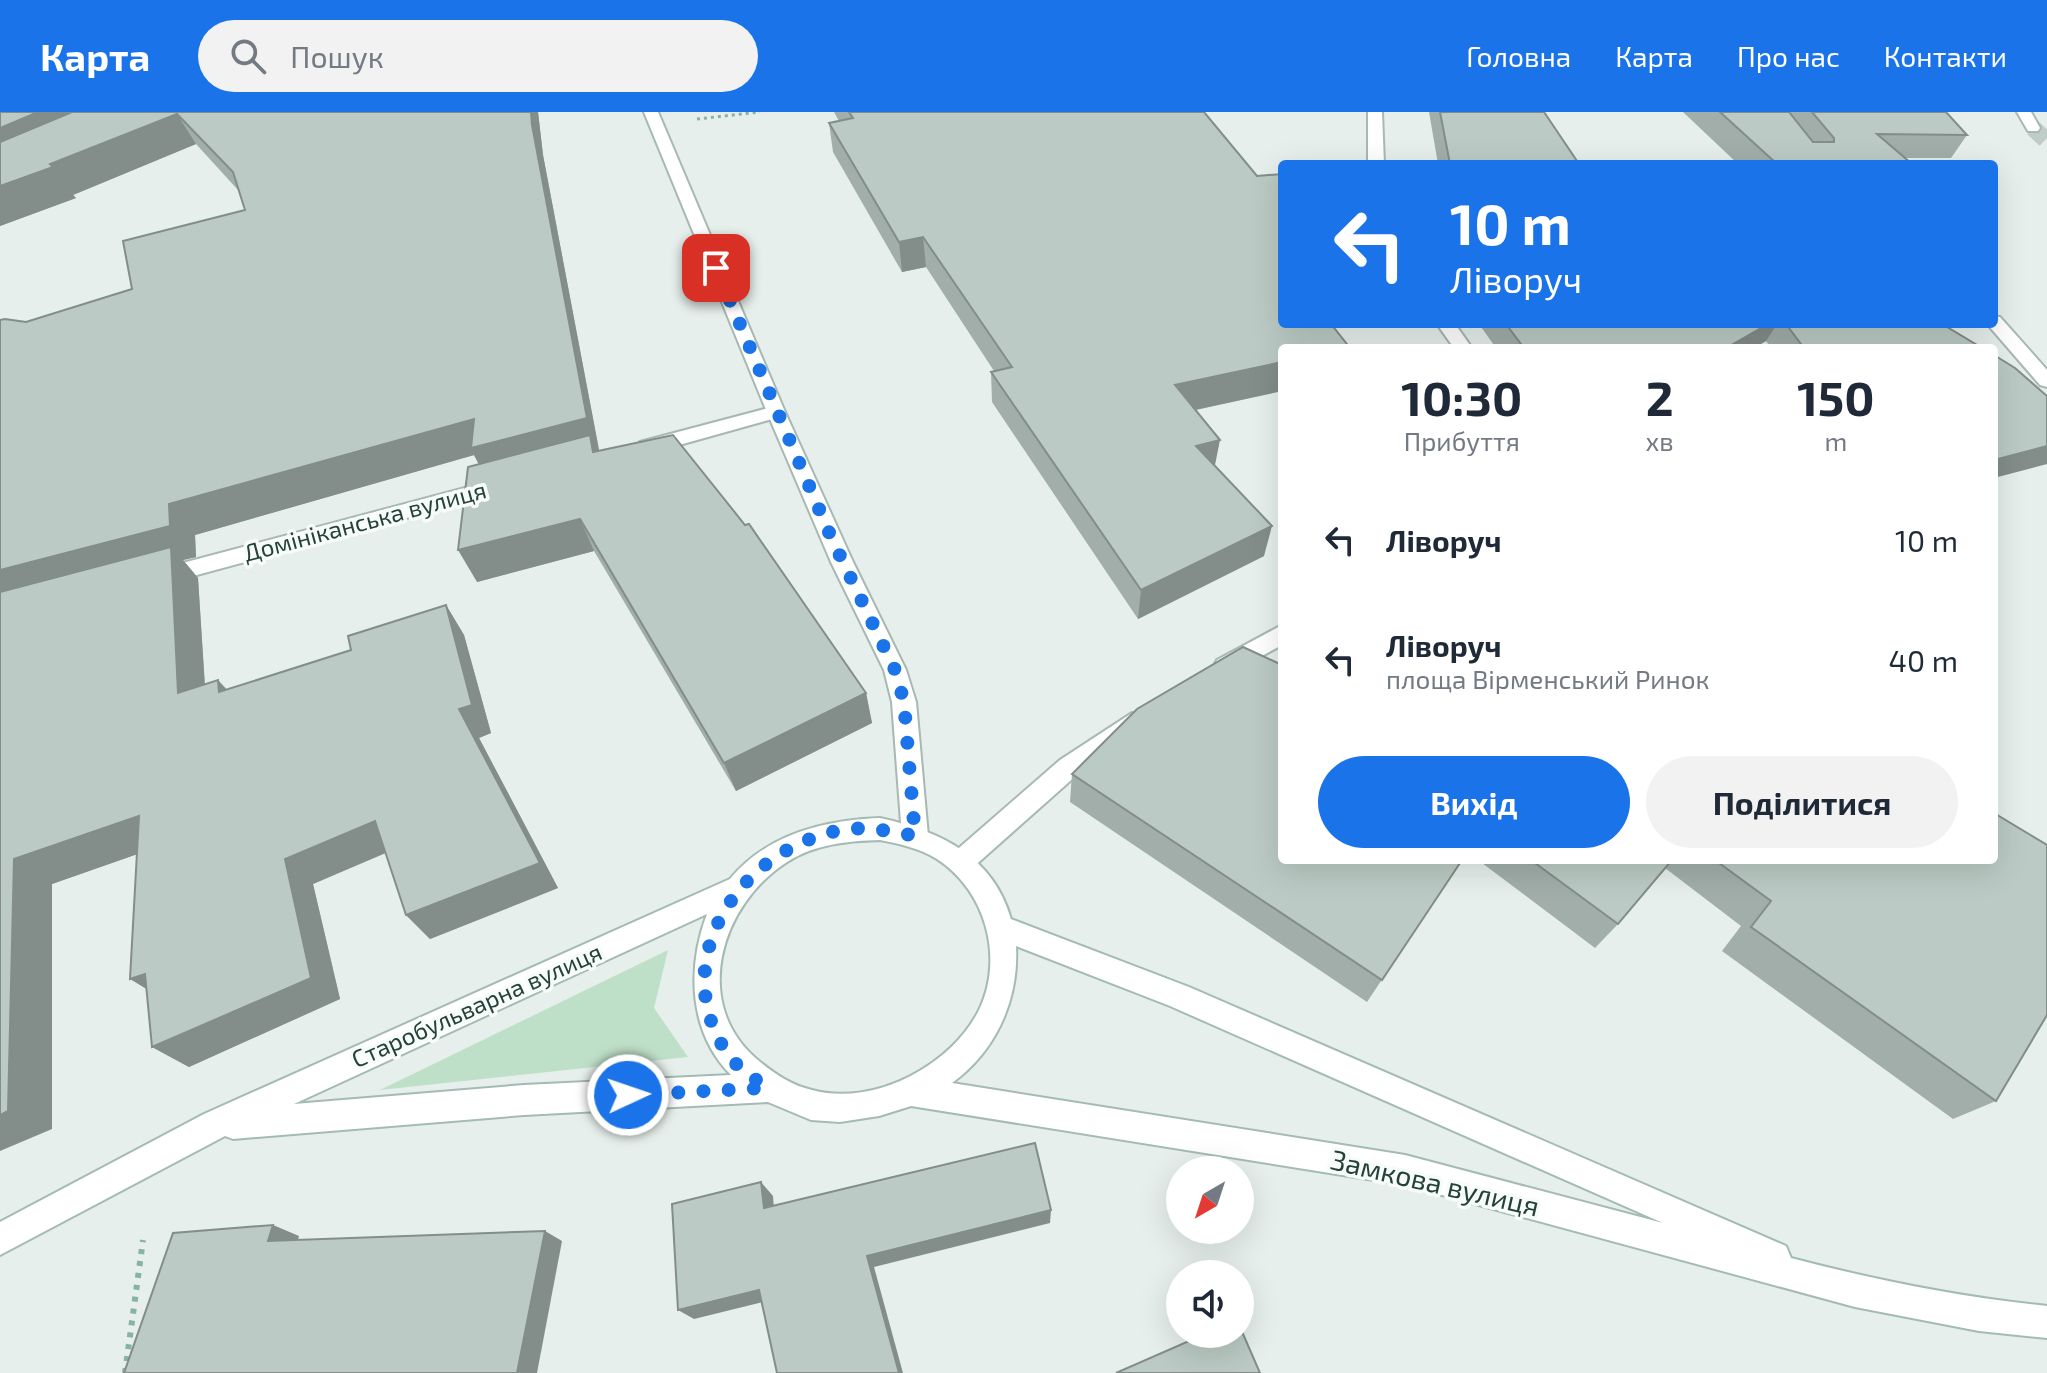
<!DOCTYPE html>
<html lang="uk">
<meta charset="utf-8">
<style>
body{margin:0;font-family:"Exo 2",sans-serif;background:#f2f2f3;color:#1f2937;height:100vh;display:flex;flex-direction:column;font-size:30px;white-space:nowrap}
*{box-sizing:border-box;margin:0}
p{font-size:26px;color:#747a83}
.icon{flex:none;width:44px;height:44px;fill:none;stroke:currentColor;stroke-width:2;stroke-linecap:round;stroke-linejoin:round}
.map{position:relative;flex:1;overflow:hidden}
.panel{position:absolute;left:1278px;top:232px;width:720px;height:520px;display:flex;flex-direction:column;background:#fff;border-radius:8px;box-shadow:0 8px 32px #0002}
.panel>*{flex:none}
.hud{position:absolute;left:1278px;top:48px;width:720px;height:168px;border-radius:8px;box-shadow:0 8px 32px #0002;background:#1a73e8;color:#fff;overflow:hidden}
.needle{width:52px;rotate:219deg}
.fabs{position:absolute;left:1166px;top:1044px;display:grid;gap:16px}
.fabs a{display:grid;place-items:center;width:88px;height:88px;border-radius:50%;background:#fff;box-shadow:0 8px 32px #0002;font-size:40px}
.pin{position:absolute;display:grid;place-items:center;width:68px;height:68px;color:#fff;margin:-34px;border-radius:16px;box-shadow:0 4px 12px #0006}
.me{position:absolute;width:88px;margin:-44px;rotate:87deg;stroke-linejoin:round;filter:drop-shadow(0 0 6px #0008)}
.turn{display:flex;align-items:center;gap:28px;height:168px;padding:0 40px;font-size:36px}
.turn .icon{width:104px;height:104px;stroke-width:2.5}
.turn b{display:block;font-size:56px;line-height:68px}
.eta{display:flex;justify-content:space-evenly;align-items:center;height:136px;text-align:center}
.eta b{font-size:48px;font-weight:700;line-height:56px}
.action{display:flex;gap:16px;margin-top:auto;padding:16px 40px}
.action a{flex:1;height:92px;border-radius:48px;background:#1a73e8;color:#fff;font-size:32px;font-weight:700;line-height:92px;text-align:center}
.action a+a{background:#f2f2f3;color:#1f2937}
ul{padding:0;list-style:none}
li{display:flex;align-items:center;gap:24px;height:120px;padding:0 40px}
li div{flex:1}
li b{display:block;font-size:30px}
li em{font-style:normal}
header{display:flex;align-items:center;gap:48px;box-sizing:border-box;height:112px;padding:0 40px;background:#1a73e8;color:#fff}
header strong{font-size:38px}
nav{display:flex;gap:44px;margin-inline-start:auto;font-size:28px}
.search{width:560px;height:72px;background:#f2f2f3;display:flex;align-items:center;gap:20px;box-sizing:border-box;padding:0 28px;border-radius:44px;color:#747a83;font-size:30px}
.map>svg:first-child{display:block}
.green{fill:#bfe0c8}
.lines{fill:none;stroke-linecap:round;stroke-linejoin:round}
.minor-tunnel{stroke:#bfccc8;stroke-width:17;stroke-dasharray:17 8;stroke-linecap:butt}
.pedestrian-casing{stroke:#a8b8b2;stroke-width:4}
.minor-casing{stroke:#a8b8b2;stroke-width:4}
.secondary-casing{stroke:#a4bbb3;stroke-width:4}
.path-far1{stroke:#86b3a5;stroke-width:3;stroke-dasharray:3 4;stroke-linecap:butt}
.path{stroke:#86b3a5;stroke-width:6;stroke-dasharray:5 7;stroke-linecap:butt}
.pedestrian{fill:#fff;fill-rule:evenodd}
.minor{fill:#fff;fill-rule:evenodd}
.secondary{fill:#fff;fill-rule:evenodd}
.wall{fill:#a1aea9}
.shaded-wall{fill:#838d89}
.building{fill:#bbcac4;stroke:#838d89;stroke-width:2}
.route{stroke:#1a73e8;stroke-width:14;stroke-dasharray:0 25.2}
.labels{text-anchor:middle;stroke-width:7;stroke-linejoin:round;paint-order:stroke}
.street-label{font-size:24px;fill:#24423a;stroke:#f7fbf9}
.near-street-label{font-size:28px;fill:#24423a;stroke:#f7fbf9}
</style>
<header>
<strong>Карта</strong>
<div class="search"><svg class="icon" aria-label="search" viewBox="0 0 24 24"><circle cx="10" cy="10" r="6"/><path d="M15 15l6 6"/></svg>Пошук</div>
<nav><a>Головна</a><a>Карта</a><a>Про нас</a><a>Контакти</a></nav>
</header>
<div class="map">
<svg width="2047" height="1261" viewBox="0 0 2047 1261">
<rect width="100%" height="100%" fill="#e6efeb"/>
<polygon class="green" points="668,838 654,896 688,945 380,978"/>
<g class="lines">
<polyline class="minor-tunnel" points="2033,16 2047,29"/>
<g class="pedestrian-casing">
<g id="pedestrian">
<polygon points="776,294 785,300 783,304 647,342 637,335 640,330"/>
<polygon points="495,368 505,375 502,380 160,473 152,471 149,465 152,459 160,457"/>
</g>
</g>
<g class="minor-casing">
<g id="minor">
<polygon points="644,0 658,0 785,300 853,450 906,558 916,590 928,724 924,732 915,735 906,732 902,724 892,590 884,558 831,450 767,300"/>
<polygon points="1368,0 1382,0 1384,52 1368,52"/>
<polygon points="2017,0 2031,0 2040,16 2038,19 2028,19"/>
<polygon points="1994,204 2000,205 2047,258 2047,275 2040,273 1988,213 1994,212"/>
<polygon points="1437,212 1455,212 1472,236 1454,236"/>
<polygon points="1282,513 1282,533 1233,560 1225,563 1217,560 1214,554 1217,548"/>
<polygon points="1132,601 1140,604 1144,611 1140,618 1078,662 970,758 961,761 952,758 948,750 952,742 1060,648"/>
</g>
</g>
<g class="secondary-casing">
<path id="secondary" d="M880 706C940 719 993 744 1011 807L1189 875 1786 1134 1791 1146C1875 1168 1960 1185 2047 1194V1226L1979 1219 1855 1195 1405 1073 911 994 879 1004 840 1010 811 1008 768 990 524 1003 233 1027 225 1024 0 1143V1110L204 1002 730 767C767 722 825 708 880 706ZM880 728C899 732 920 736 937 747 985 778 1004 844 980 896 953 953 874 995 812 978 791 973 775 962 759 949 690 893 720 793 787 750 815 732 848 729 880 728ZM707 802C687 855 688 920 731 963L524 973 294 992ZM1016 834 1170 894 1663 1111 1405 1043 952 971C996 939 1019 888 1016 834Z"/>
</g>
<polyline class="path-far1" points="697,7 760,0"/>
<polyline class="path" points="125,1261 143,1128"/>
<use href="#pedestrian" class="pedestrian"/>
<use href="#minor" class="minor"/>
<use href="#secondary" class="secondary"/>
</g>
<g class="wall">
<polygon points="0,0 538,0 543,43 599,338 596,340 866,581 872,611 736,679 594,439 477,470 479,352 474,343 195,423 196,445 183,448 198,466 205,573 227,578 351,538 446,493 464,523 491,621 479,626 558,776 430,827 406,803 386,741 313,772 340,887 189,955 152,935 137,742 52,772 52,1017 26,210 132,177 245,98 238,78 196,32 73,83 76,86 0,114"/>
<polygon points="834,0 1204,0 1282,236 1282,279 1196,298 1215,354 1264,444 1138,507 992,290 991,260 994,259 926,155 902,160 833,40 829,11 839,9"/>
<polygon points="1429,0 1544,0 1579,52 1438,52"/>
<polygon points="1683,0 1946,0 1967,23 1951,46 1906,46 1912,52 1738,52"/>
<polygon points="1479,212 1947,212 1943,212 1982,236 1771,236 1766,229 1754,236 1496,236"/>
<polygon points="1072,662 1462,748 1367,890 1070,690"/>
<polygon points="1478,748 1994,748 1996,989 1953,1007 1722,839 1741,814 1665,756 1618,812 1595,836"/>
</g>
<g class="shaded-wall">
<polygon points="38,0 132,0 0,56 0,16"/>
<polygon points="531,0 538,0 543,43 599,338 596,339 603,356 487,368 474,343 195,423 196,445 183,448 198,466 207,609 0,497 0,458 169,392 532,13"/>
<polygon points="177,2 196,32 73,83 76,86 0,114 0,74 50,52"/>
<polygon points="923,125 926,155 902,160 899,130"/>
<polygon points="1768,212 1777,212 1766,229 1754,236 1726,236"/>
<polygon points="1282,250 1282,279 1171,303 1175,273"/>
<polygon points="1220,328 1214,358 1196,334"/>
<polygon points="2047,334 2047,352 1994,366 1994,348"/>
<polygon points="580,407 594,439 477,470 458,438"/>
<polygon points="1272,414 1264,444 1138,507 1141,478"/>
<polygon points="446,493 464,523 491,621 479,626 558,776 430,827 406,803 459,597"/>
<polygon points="218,568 245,597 219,580"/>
<polygon points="866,581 872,611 736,679 724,651"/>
<polygon points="139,704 172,730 52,772 52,1017 0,1039 0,1003 14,747"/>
<polygon points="375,709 399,735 313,772 340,887 189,955 152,935 285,747"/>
<polygon points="145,862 166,889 130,867"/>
<polygon points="761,1070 773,1084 775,1110 764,1096"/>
<polygon points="1051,1098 1050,1111 874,1155 903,1261 899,1261 867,1144"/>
<polygon points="273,1113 299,1124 295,1139 268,1129"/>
<polygon points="545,1119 562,1129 537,1261 517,1261"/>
<polygon points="759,1178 771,1188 694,1207 678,1198"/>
</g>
<g class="building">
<polygon points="0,0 38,0 0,16"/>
<polygon points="72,0 531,0 532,13 587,306 471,336 474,307 169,392 170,414 0,458 0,208 5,207 26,210 132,177 123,129 245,98 233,60 177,2 50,52 53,55 0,74 0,30"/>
<polygon points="849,0 1204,0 1257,64 1282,62 1282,212 1331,212 1350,236 1282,236 1282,250 1175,273 1220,328 1196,334 1272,414 1141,478 991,260 1012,255 923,125 899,130 829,11 853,6"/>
<polygon points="1440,0 1544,0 1579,52 1450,52"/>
<polygon points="1720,0 1789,0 1813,30 1834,30 1834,26 1812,0 1946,0 1967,23 1877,22 1912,52 1777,52"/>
<polygon points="1506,212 1768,212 1726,236 1524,236"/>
<polygon points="1786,212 1942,212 1982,236 1804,236"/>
<polygon points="1994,243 2015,256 2047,284 2047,334 1994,348"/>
<polygon points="590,323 593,340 673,323 745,413 749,412 866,581 724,651 580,407 458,438 468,355"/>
<polygon points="171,435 178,581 218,568 219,580 351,538 348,524 446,493 472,593 459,597 540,751 406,803 375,709 285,747 311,866 152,935 145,862 130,867 139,704 14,747 8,999 0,1003 0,480"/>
<polygon points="1243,535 1282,553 1282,748 1462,748 1382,868 1072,662 1137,597"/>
<polygon points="1994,701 2047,733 2047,903 1996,989 1751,815 1771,789 1715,748 1994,748"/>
<polygon points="1531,748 1672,748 1618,812"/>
<polygon points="1035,1031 1051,1098 867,1144 899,1261 777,1261 759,1178 678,1198 672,1092 761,1070 764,1096"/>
<polygon points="273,1113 268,1129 545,1119 517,1261 124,1261 173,1121"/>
<polygon points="1240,1215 1260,1261 1116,1261 1205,1222 1240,1222"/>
</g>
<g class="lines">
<path class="route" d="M628 983 766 976C755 966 738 956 729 944 663 850 740 736 842 718 866 714 891 719 915 724L904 590 895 558 831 425 716 156"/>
</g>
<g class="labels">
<g class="street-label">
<text transform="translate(365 410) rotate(-15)" y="8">Домініканська вулиця</text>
<text transform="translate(477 894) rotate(-24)" y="8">Старобульварна вулиця</text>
</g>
<g class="near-street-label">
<text transform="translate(1435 1071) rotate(13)" y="10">Замкова вулиця</text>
</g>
</g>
</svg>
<div class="fabs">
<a><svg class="needle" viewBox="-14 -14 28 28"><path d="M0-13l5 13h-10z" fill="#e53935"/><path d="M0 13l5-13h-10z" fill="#747a83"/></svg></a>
<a><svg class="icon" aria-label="sound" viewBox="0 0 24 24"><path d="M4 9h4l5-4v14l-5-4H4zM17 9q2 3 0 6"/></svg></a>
</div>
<div class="pin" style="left:716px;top:156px;background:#d93025"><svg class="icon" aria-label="arrive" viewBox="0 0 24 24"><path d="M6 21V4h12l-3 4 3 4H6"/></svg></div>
<svg class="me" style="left:628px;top:983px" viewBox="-20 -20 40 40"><circle r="17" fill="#1a73e8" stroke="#fff" stroke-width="3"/><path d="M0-11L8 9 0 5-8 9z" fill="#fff"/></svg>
<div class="hud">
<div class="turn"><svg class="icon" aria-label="left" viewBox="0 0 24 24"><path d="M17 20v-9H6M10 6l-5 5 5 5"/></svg><div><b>10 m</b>Ліворуч</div></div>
</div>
<section class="panel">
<div class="eta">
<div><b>10:30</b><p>Прибуття</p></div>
<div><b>2</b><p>хв</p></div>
<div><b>150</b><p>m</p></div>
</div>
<ul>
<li><svg class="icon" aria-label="left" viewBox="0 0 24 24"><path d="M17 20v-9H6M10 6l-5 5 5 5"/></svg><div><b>Ліворуч</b></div><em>10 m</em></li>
<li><svg class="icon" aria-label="left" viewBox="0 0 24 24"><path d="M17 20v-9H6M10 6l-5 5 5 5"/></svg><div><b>Ліворуч</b><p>площа Вірменський Ринок</p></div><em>40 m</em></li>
</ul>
<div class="action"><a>Вихід</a><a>Поділитися</a></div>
</section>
</div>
